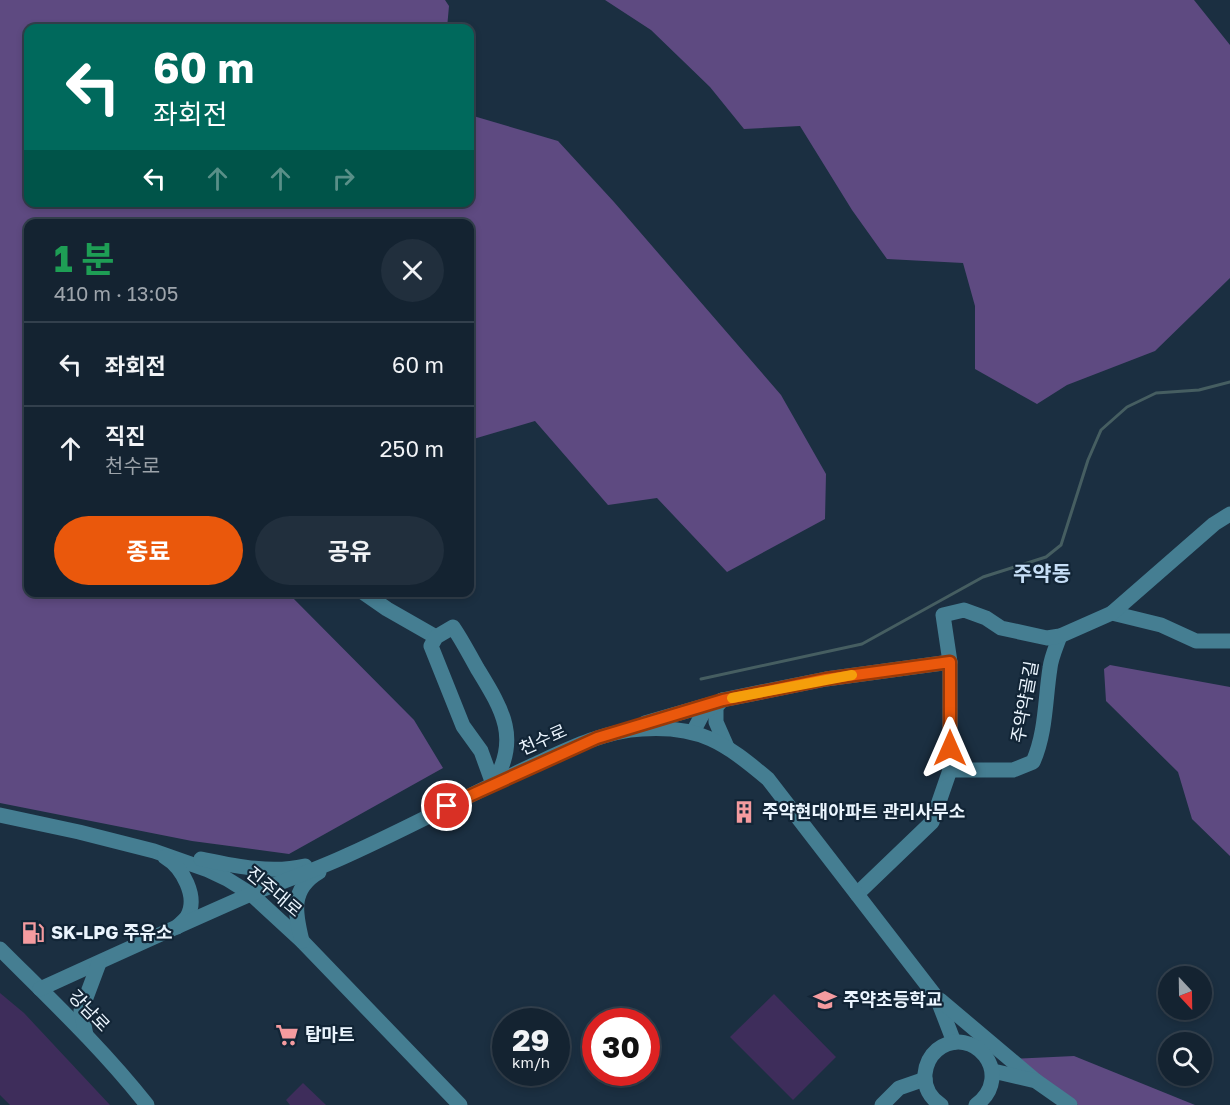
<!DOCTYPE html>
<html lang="ko">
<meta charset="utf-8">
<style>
body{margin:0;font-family:"Golos Text","Noto Sans KR",sans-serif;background:#212f3d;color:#f1f3f6;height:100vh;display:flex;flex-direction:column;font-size:22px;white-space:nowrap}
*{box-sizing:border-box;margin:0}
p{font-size:20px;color:#9da4ab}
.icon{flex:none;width:33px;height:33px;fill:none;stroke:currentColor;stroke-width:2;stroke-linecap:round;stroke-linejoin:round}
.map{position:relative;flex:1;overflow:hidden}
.details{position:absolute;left:24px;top:219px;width:450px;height:378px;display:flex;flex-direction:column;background:#142331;border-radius:12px;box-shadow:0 3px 9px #0003,0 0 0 2px #33404d}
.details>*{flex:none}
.banner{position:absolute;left:24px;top:24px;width:450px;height:183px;border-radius:12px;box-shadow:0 3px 9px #0003,0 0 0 2px #33404d;background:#00695c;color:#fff;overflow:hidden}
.needle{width:39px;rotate:158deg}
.buttons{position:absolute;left:1158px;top:966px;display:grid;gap:12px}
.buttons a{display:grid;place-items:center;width:54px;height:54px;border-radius:50%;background:#142331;box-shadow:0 3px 9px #0003,0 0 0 2px #33404d;font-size:30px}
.speed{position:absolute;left:492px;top:1008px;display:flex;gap:12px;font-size:30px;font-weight:700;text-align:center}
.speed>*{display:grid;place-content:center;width:78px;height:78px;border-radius:50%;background:#142331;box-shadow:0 3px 9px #0003,0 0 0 2px #33404d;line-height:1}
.speed small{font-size:15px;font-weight:400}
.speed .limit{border:9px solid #d22;background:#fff;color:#111}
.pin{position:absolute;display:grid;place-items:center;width:51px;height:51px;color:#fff;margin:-26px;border:3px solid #fff;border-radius:50%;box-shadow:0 2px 6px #0007}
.me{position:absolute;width:66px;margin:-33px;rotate:0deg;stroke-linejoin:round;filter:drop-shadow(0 0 4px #0008)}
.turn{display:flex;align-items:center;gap:21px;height:126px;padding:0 30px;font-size:27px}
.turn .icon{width:78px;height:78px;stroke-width:2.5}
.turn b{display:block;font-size:42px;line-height:51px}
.lanes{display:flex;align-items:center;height:57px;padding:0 30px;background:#0003;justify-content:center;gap:30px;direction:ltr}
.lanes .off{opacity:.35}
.round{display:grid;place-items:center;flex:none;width:63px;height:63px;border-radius:32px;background:#212f3d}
.head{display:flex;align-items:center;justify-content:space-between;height:102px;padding:0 30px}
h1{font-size:36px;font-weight:700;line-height:45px;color:#1e9e55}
.primary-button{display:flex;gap:12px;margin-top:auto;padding:12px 30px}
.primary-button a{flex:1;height:69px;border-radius:36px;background:#ea580c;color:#fff;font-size:24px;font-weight:700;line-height:69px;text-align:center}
.primary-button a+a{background:#212f3d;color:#f1f3f6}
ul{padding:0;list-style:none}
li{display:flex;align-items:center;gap:18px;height:84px;padding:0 30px;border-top:2px solid #33404d}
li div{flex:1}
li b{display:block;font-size:22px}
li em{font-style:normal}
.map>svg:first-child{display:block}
.green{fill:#3e2d5b}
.forest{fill:#5e4a81}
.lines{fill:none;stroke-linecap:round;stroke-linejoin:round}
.stream{stroke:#465e61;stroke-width:3}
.minor{stroke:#457e92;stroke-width:15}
.route-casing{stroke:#983908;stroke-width:15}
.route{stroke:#ea580c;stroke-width:10}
.slow{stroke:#f59e0b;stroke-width:10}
.labels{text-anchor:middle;stroke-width:4.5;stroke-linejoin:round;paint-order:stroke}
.street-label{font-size:18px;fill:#ebf5fe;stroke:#122536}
.poi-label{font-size:18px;font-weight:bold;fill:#ebf5fe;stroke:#122536;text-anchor:start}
.quarter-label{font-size:21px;font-weight:bold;fill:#c6def6;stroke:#122536}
</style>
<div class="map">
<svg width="1230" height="1105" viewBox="0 0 1230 1105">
<rect width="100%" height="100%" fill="#1b2f41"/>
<g class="green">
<polygon points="0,993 24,1013 110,1105 10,1105 0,1095"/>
<polygon points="774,994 836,1057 793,1100 730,1037"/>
<polygon points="303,1083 326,1105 290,1105 286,1100"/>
</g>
<g class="forest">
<polygon points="0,0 445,0 449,6 447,28 28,28 28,202 470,202 470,115 558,141 614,202 781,395 826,474 825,519 727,572 657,498 608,505 535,421 470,440 470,224 28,224 28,592 288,593 414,720 443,768 289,854 192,841 0,803"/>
<polygon points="605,0 1194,0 1230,45 1230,278 1155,351 1067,385 1037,404 975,369 975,306 963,263 887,259 852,210 800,126 744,129 710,87 651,30"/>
<polygon points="1110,665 1230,687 1230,856 1192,819 1178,772 1106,701 1104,669"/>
<polygon points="1074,1056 1195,1105 1078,1105 1012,1059"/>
</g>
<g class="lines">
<polyline class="stream" points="701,679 862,644 983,577 1046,557 1061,545 1088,460 1101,430 1127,407 1156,393 1199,390 1230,382"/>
<g class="minor">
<polyline points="364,593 387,609 436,637"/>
<polyline points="1112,613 1161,625 1196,641 1230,641"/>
<path d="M453 627C462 640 469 654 477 668 502 709 521 738 493 784L481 751 463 726 431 646 436 637Z"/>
<polyline points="722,700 716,707 716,722 727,747"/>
<polyline points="645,723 711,704"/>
<polyline points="693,732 703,713 722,700 826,679 950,662"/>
<path d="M950 770H1013L1033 762C1046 733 1045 700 1050 668 1051 658 1056 647 1060 636"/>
<polyline points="0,815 79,832 154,851 208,870 227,879 251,894 302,941 460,1105"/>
<path d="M165 857C182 867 199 897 187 917 184 921 180 924 177 927"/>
<path d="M201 859C235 866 271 874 305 866"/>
<polyline points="857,894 932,822 950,770 950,662 943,615 964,610 986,618 1001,628 1047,638 1060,636 1112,613 1214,524 1230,514"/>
<path d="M302 941C295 913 290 889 319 872"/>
<path d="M0 949C50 999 103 1049 147 1105"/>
<path d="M40 989C110 957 180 925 251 894 283 881 316 870 348 855 410 827 469 795 531 766 566 750 603 731 642 729 700 725 725 743 768 779L937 998 954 1042"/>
<polyline points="940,1000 1036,1081"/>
<polyline points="86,1035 81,1011 99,963"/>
<polyline points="993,1071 1036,1081 1070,1105"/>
<polyline points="882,1105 899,1088 925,1079"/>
<path d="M941 1105C930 1098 924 1087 925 1074 926 1064 930 1056 937 1050 973 1022 1016 1075 976 1105"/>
</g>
</g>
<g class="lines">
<g class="route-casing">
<polyline id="route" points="447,806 597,738 723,700 826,679 950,662 950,748"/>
</g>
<use href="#route" class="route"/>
<polyline class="slow" points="732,698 852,675"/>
</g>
<defs>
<g id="building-bare" transform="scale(1.8)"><path d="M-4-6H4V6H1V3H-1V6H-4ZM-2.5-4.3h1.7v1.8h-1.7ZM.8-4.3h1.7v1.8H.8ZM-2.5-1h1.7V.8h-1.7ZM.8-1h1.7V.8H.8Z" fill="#f49b9f" stroke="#122536" stroke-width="2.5" paint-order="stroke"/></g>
<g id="fuel-bare" transform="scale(1.8)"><path d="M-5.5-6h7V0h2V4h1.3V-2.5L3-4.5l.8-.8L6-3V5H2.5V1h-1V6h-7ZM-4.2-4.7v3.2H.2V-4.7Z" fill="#f49b9f" stroke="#122536" stroke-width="2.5" paint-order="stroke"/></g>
<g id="school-bare" transform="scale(1.8)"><path d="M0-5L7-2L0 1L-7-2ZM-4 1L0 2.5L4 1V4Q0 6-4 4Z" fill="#f49b9f" stroke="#122536" stroke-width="2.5" paint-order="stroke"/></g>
<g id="supermarket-bare" transform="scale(1.8)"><path d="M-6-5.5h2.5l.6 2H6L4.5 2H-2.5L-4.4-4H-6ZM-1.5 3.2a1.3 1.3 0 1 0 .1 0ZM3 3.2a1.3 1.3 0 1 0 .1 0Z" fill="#f49b9f" stroke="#122536" stroke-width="2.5" paint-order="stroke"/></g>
</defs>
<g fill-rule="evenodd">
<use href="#building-bare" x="744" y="812"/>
<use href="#fuel-bare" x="33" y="933"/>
<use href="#school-bare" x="825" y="1000"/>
<use href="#supermarket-bare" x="287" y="1035"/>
</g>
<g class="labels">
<g class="street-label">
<text transform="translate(1025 702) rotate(-80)" y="6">주약약골길</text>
<text transform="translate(543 740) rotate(-24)" y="6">천수로</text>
<text transform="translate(274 892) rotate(40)" y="6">진주대로</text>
<text transform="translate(89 1011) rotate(46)" y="6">강남로</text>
</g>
<g class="poi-label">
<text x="762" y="818">주약현대아파트 관리사무소</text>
<text x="51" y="939">SK-LPG 주유소</text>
<text x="843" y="1006">주약초등학교</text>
<text x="305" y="1041">탑마트</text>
</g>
<g class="quarter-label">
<text x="1042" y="581">주약동</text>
</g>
</g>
</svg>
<div class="buttons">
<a><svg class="needle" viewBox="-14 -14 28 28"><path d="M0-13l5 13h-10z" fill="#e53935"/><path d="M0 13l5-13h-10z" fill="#9da4ab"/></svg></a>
<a><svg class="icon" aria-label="search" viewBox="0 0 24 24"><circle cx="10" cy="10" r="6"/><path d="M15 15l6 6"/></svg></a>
</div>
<div class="speed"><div>29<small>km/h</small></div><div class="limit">30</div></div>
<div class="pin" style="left:447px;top:806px;background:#d93025"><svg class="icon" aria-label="arrive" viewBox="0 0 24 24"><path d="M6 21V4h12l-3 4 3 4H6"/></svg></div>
<svg class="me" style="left:950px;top:748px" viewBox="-20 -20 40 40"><path d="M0-17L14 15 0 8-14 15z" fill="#ea580c" stroke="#fff" stroke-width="4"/></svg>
<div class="banner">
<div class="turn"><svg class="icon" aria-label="left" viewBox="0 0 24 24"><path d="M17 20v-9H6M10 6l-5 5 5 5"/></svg><div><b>60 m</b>좌회전</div></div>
<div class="lanes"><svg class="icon" aria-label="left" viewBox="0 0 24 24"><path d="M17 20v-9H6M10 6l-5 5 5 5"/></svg><svg class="icon off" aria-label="ahead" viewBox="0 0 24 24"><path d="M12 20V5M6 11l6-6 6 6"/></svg><svg class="icon off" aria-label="ahead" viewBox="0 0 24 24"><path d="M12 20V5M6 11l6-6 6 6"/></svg><svg class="icon off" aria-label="right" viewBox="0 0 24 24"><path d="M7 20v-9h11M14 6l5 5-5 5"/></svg></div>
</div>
<section class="details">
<div class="head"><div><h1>1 분</h1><p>410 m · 13:05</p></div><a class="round"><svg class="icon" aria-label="close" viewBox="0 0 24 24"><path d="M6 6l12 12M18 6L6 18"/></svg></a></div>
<ul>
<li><svg class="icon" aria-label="left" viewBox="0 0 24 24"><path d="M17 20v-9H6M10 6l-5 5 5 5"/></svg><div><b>좌회전</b></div><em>60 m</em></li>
<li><svg class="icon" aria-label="ahead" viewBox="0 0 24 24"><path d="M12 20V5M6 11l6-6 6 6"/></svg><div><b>직진</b><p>천수로</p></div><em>250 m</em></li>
</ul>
<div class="primary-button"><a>종료</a><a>공유</a></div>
</section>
</div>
